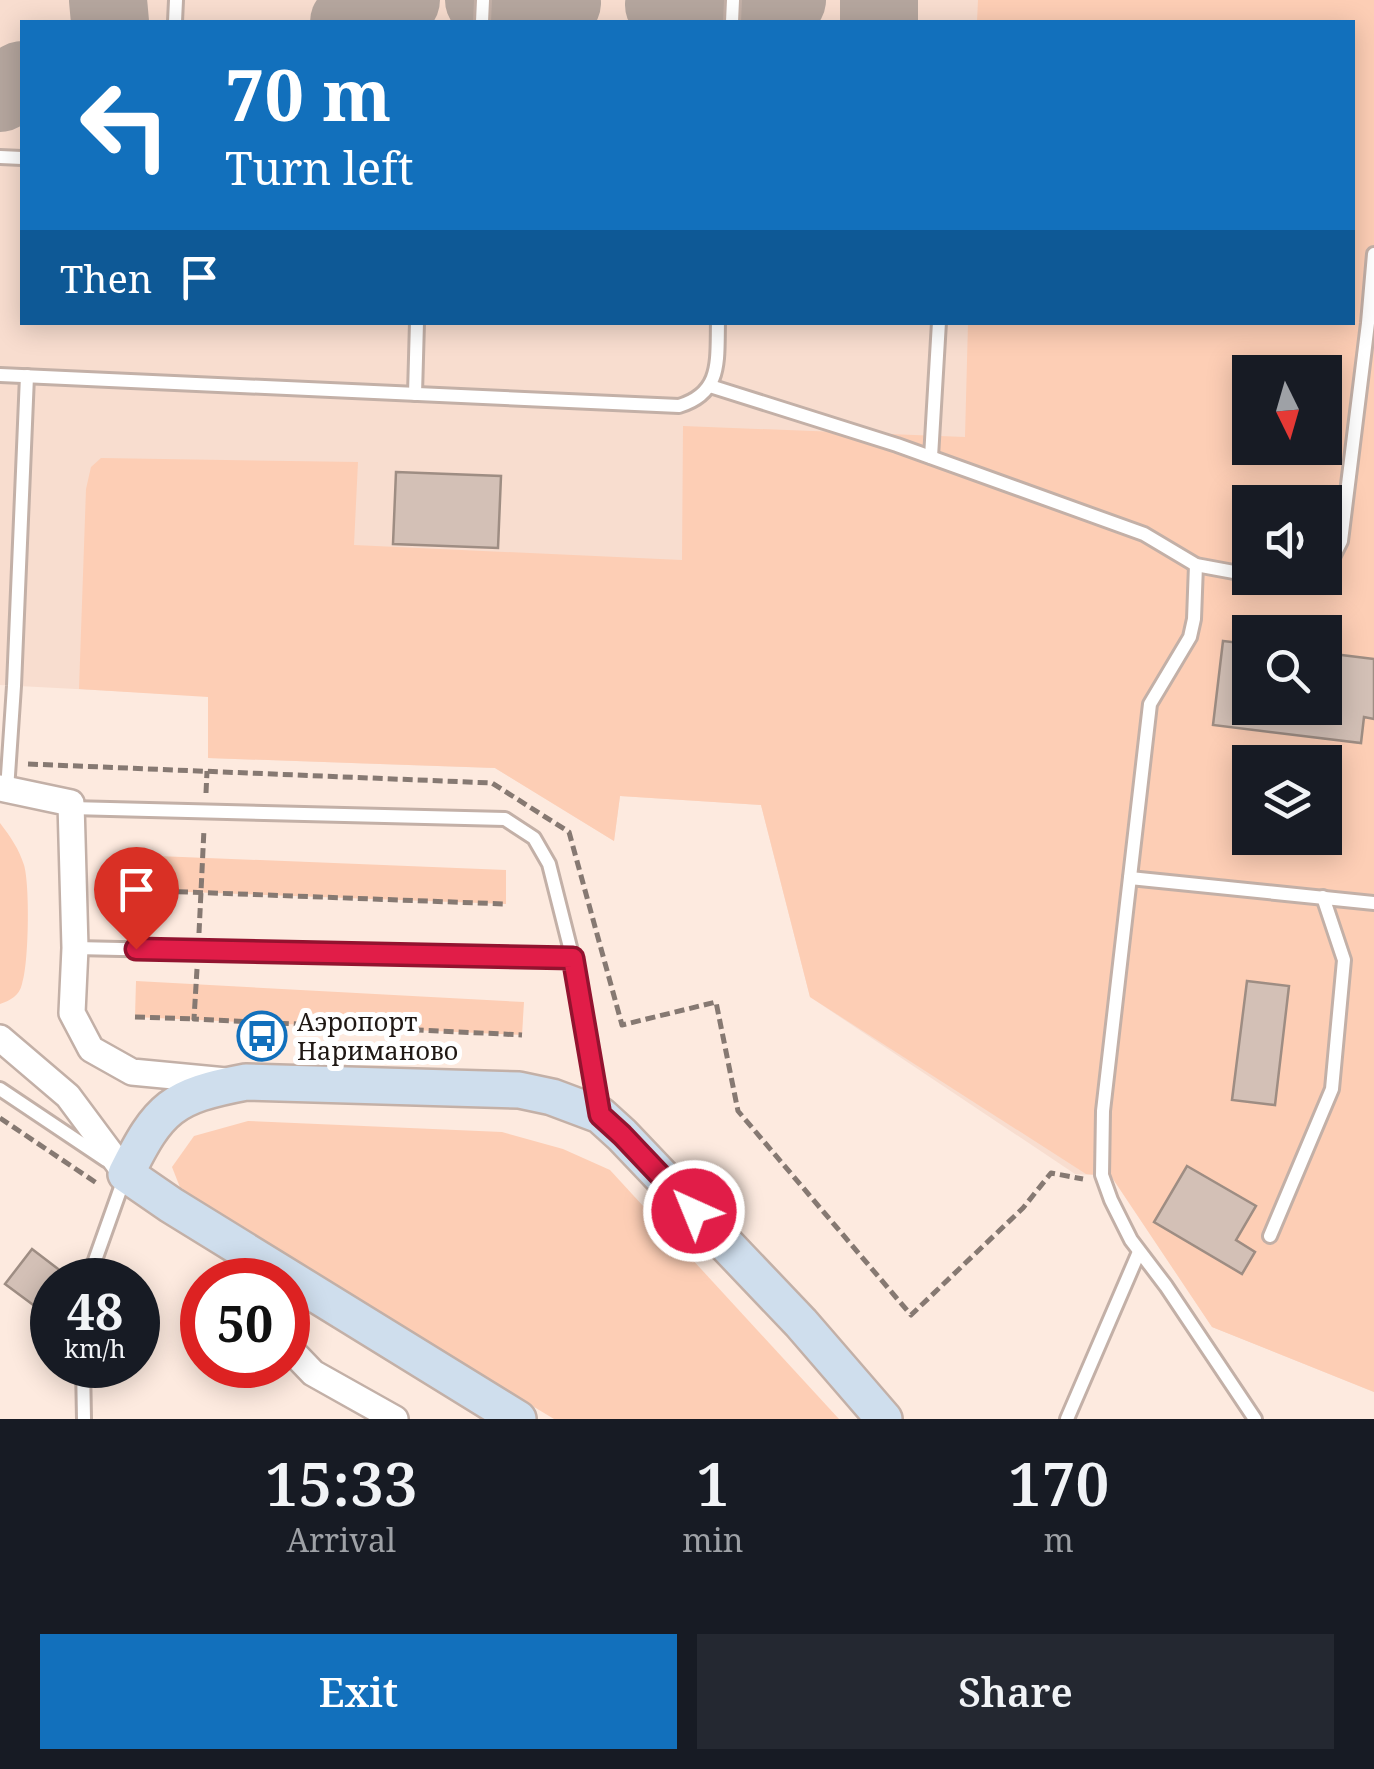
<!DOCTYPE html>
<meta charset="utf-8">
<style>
body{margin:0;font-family:"Noto Serif",serif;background:#242831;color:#f1f3f6;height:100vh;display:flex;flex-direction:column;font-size:38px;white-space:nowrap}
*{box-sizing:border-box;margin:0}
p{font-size:32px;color:#9ea1a6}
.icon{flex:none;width:55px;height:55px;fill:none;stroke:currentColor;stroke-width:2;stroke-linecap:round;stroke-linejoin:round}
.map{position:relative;height:1419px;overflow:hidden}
.sheet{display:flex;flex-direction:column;background:#171b24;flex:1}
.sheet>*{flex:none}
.top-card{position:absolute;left:20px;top:20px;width:1335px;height:305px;border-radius:0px;box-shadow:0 5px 25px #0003;background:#1270bc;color:#fff;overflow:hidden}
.needle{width:65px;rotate:175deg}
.tools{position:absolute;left:1232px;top:355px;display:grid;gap:20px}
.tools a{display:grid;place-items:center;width:110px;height:110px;border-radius:0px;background:#171b24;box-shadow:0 5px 25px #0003;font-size:50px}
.speed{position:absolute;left:30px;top:1258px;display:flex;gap:20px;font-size:50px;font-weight:700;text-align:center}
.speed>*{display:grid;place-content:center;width:130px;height:130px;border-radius:50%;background:#171b24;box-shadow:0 5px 25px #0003;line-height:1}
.speed small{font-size:25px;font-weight:400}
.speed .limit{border:15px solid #d22;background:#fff;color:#111}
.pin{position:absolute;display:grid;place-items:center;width:85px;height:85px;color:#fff;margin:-102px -42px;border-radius:50% 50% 50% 0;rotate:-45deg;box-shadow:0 0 10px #0007}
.pin .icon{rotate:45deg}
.me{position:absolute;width:110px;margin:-55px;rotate:316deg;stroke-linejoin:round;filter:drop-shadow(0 0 8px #0008)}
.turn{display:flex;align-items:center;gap:35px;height:210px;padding:0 40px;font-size:45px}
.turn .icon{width:130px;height:130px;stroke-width:2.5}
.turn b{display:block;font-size:70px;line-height:85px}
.then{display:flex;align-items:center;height:95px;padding:0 40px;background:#0003;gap:20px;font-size:38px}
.eta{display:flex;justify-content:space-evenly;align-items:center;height:170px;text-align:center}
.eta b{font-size:60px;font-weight:600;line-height:70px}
.button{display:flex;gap:20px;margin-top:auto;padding:20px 40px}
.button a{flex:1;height:115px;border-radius:0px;background:#1270bc;color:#fff;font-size:40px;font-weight:600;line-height:115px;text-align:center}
.button a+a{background:#242831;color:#f1f3f6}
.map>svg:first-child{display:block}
.built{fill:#f8ddcf;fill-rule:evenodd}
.green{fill:#fdceb5;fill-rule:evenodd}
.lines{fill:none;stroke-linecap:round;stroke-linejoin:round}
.taxiway{stroke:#b5a69e;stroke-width:78}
.building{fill:#d3c0b6;stroke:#9e8d83;stroke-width:2.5}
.service-casing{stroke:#c3b0a7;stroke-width:18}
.minor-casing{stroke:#c3b0a7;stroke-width:30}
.secondary-casing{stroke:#c3b0a7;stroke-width:40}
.path{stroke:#867972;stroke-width:5;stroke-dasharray:10 5;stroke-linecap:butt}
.service{stroke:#fff;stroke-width:12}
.minor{stroke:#fff;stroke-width:25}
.secondary{stroke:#cfdeed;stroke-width:35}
.route-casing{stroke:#92132f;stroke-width:25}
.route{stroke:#e11d48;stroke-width:18}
.labels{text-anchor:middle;stroke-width:10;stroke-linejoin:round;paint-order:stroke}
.poi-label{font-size:25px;fill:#1f1814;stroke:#fff;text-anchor:start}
</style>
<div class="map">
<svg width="1374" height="1419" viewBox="0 0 1374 1419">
<rect width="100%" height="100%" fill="#fdeadf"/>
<path class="built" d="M0 0H1374V1392L1212 1327 1111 1176 1075 1174 810 997 761 805 620 796 614 841 495 768 208 758V696L0 685ZM22 22H1352V322H22ZM1250 372H1325V448H1250ZM1250 502H1325V578H1250ZM1250 632H1325V708H1250ZM1250 762H1325V838H1250Z"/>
<g class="green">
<path d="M978 0H1374V1392L1212 1327 1111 1176 1086 1174 810 997 761 805 620 796 614 841 495 768 208 758V697L79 689 86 489 91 467 101 458 358 462 354 545 682 560 683 426 965 437 968 323 1352 322V22H977ZM1250 372H1325V448H1250ZM1250 502H1325V578H1250ZM1250 632H1325V708H1250ZM1250 762H1325V838H1250Z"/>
<path d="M0 823C10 836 19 849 24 865 30 885 29 964 22 984 19 996 11 1000 0 1004Z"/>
<polygon points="133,855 506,870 506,904 133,890"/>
<polygon points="136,981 524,1002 522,1035 135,1017"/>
<polygon points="248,1121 502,1132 563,1149 610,1170 839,1419 554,1419 183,1195 172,1167 194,1136"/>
</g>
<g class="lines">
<g class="taxiway">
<polyline points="108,0 110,22"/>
<polyline points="484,0 562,3"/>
<polyline points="664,5 759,8 787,0"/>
<polyline points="349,22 401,0"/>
<polyline points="879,22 879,0"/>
<polyline points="0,93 22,80"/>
</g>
</g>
<g class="building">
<polygon points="396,472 501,476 498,548 393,544"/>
<polygon points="1223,641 1250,644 1250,708 1325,708 1325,653 1374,659 1374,719 1364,717 1361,743 1213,725"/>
<polygon points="1247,981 1289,986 1275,1105 1232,1100"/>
<polygon points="1187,1166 1256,1206 1236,1240 1255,1252 1242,1274 1154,1222"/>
<polygon points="32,1249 66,1275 63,1280 52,1280 52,1293 40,1310 5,1284"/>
</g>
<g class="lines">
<g class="service-casing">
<g id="service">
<polyline points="175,22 176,0"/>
<polyline points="482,22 483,0"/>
<polyline points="732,22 733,0"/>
<polyline points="0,157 22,158"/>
<path d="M0 375 679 406C722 393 717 361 718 322"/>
<polyline points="710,386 897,445 1144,534 1196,565 1250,575"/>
<polyline points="415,394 417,322"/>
<polyline points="931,457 939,322"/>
<polyline points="1196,565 1194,619 1190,637 1150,704 1103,1111 1102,1175 1111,1200 1131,1240 1166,1286 1255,1419"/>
<polyline points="1325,565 1332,559 1341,541 1368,323 1374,254"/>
<polyline points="1264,578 1284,578"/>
<polyline points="7,790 14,686 27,376"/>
<polyline points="71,808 505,819 534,838 549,864 573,959 599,1108"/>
<polyline points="1130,878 1374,903"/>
<polyline points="75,948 573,959"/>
<polyline points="0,1089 106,1160"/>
<polyline points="1270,1236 1332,1089 1344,960 1323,897"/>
<polyline points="88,1280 124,1179"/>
<polyline points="83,1365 84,1419"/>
<polyline points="1067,1419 1139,1252"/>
</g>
</g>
<g class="minor-casing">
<g id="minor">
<polyline points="0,788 71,803 75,948 72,1013 91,1049 132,1072 226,1081"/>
<polyline points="0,1038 68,1096 126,1174"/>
<polyline points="234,1243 252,1280"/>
<polyline points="288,1347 313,1373 395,1419"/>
</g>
</g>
<g class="secondary-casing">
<path id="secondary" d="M518 1419 171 1205 126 1174C159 1107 172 1096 246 1082L519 1090 552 1097 600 1115 622 1135 801 1323 884 1419"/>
</g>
<g class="path">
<polyline points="28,764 492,783 569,832 622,1025 716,1002 738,1111 911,1315 1023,1208 1051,1173 1083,1179"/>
<polyline points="206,793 207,771"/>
<polyline points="133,890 506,904"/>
<polyline points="199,933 204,829"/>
<polyline points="197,969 194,1019 522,1035"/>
<polyline points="135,1017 194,1019"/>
<polyline points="0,1118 98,1184"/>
</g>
<use href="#service" class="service"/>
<use href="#minor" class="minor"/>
<use href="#secondary" class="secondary"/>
</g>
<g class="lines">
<g class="route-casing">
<polyline id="route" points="136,949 573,958 600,1115 622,1135 694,1211"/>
</g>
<use href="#route" class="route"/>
</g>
<defs>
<g id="bus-ring" transform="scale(2.5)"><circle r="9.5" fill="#fff" stroke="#1270bc" stroke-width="1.5"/><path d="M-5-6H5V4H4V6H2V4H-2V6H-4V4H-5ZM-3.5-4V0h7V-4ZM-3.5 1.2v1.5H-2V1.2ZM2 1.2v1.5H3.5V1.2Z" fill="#1270bc"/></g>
</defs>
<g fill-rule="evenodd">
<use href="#bus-ring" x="262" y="1036"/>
</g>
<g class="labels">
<g class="poi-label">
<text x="297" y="1031">Аэропорт<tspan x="297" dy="29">Нариманово</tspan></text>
</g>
</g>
</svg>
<div class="tools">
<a><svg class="needle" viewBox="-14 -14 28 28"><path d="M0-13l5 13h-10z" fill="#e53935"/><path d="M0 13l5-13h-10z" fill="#9ea1a6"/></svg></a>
<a><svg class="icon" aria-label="sound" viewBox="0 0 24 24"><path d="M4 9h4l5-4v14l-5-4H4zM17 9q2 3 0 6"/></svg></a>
<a><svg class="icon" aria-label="search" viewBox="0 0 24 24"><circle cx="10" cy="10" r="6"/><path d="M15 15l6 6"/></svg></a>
<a><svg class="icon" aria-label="layers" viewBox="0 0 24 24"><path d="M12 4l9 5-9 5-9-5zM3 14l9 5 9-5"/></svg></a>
</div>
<div class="speed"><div>48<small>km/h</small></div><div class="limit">50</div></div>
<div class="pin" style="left:136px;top:949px;background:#d93025"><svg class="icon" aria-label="arrive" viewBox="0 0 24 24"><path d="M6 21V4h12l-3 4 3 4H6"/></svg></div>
<svg class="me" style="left:694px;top:1211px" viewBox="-20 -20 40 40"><circle r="17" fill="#e11d48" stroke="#fff" stroke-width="3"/><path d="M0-11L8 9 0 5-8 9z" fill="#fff"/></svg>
<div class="top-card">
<div class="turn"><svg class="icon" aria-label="left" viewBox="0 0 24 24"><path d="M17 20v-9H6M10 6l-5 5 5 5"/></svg><div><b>70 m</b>Turn left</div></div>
<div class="then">Then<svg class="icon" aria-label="arrive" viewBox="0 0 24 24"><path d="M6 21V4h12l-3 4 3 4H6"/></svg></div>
</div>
</div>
<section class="sheet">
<div class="eta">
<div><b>15:33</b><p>Arrival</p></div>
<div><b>1</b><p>min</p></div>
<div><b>170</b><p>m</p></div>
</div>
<div class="button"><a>Exit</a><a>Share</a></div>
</section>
